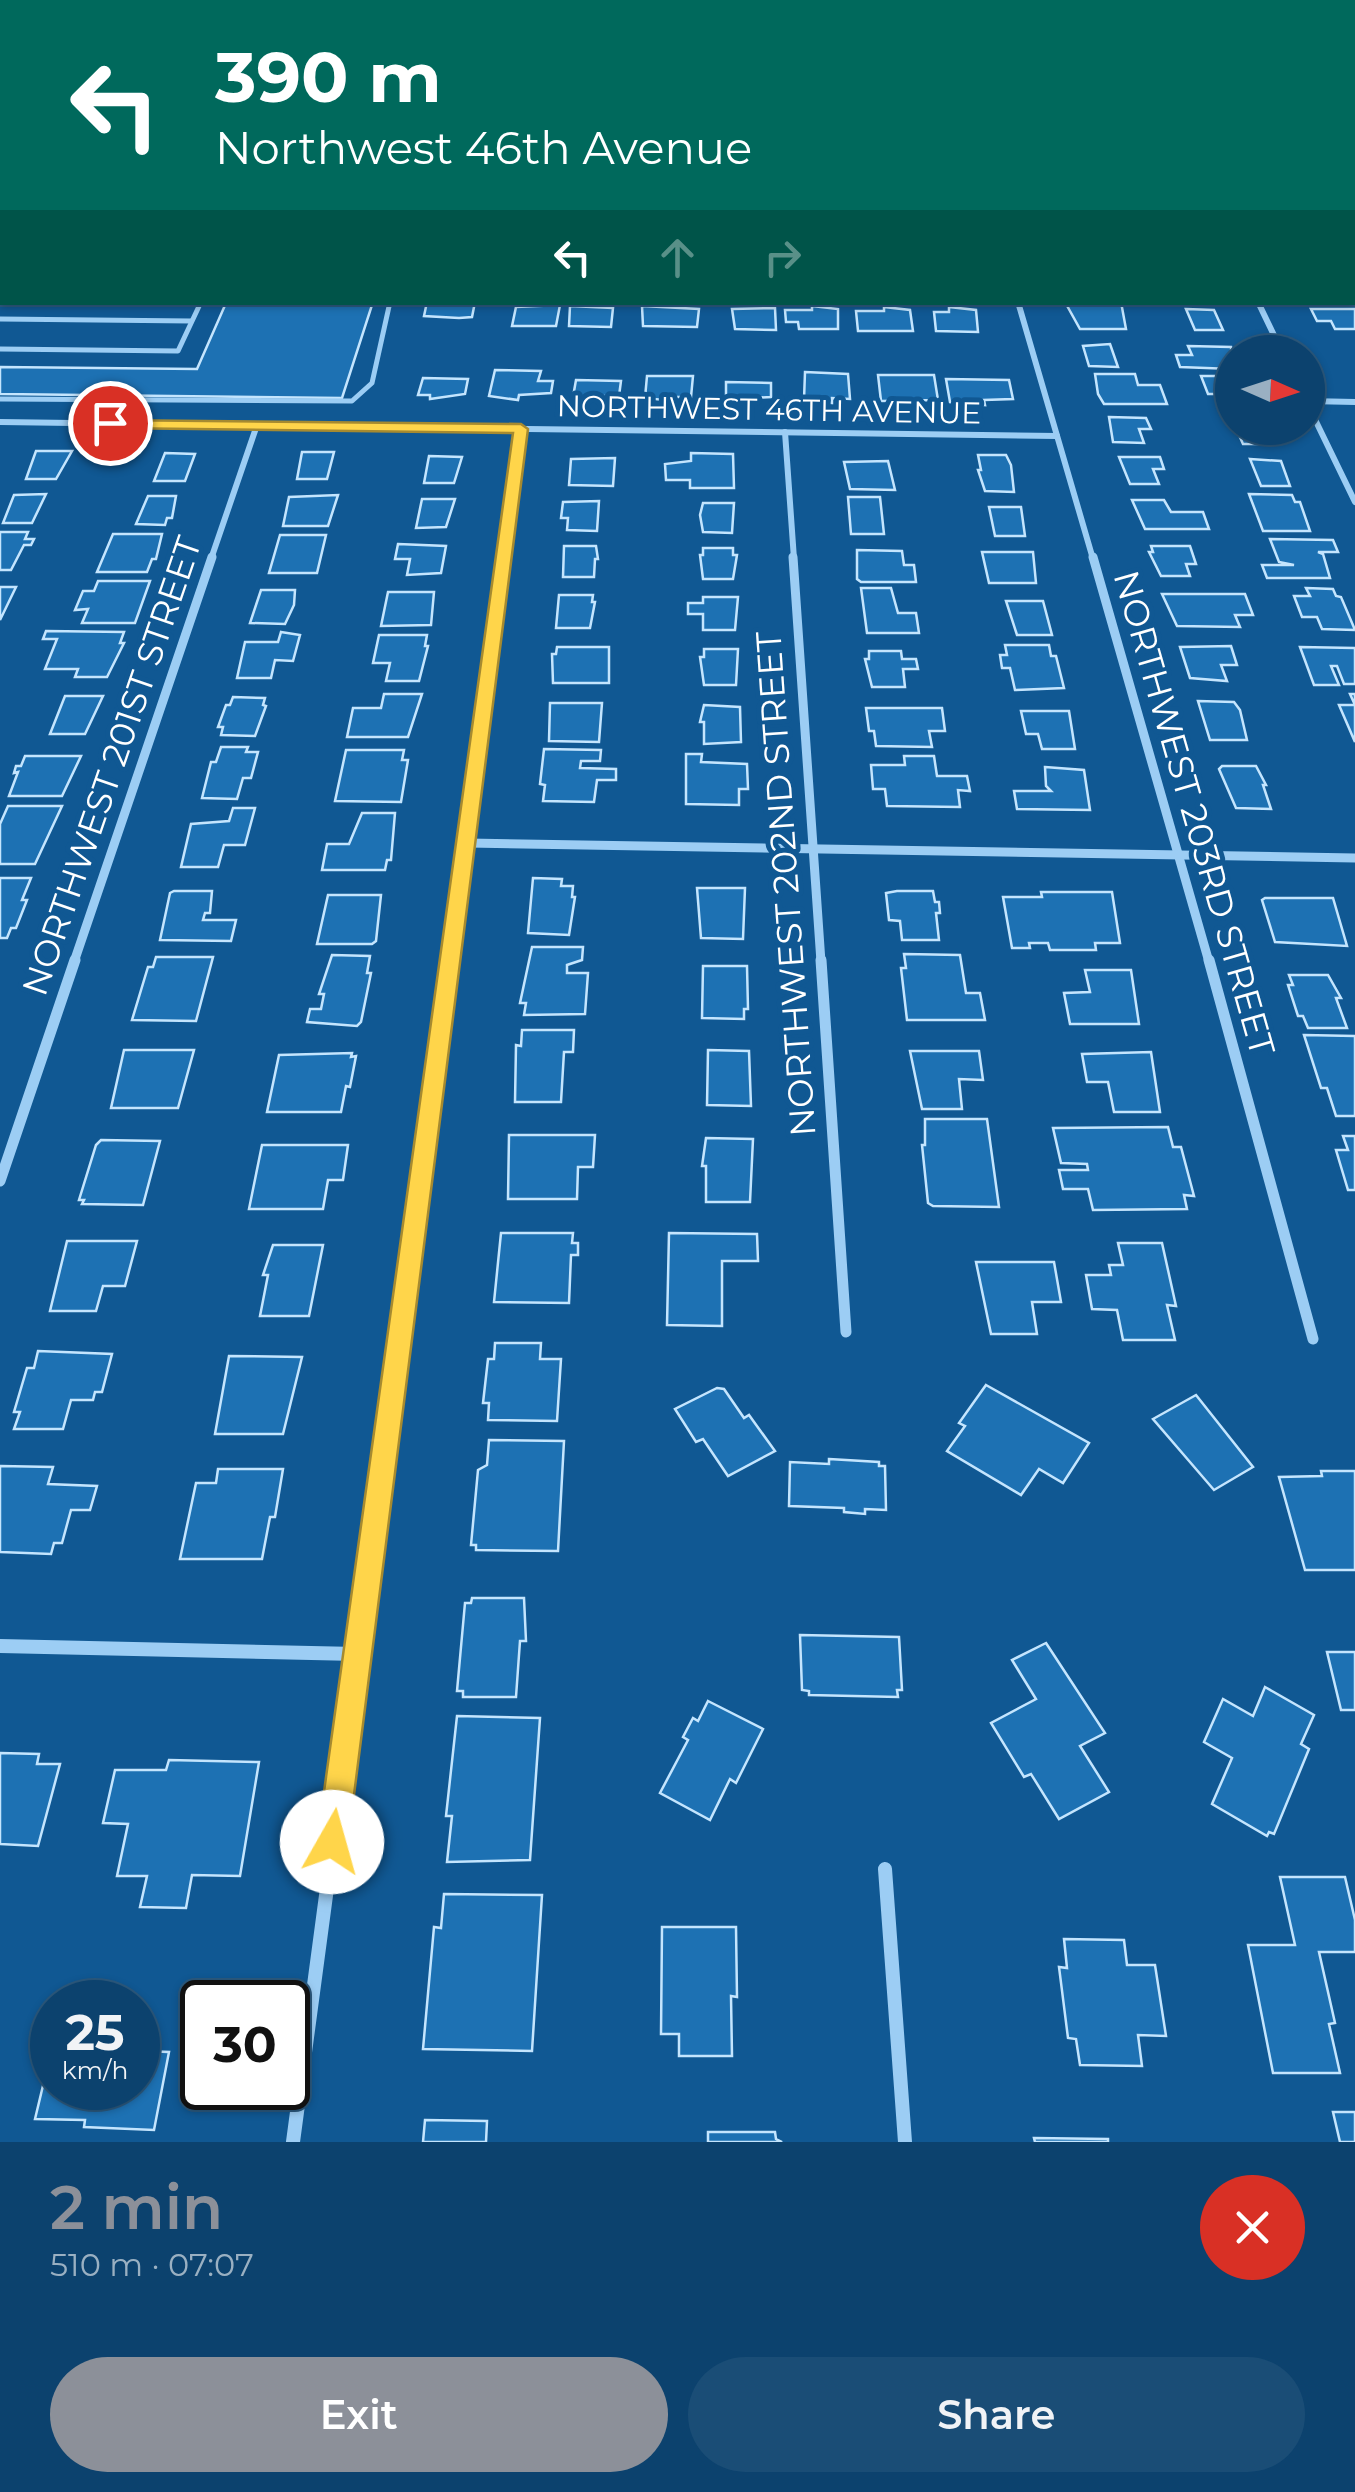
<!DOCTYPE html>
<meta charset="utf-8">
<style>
body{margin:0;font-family:Montserrat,sans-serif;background:#1a4d76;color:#f1f3f6;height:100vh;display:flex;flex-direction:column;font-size:38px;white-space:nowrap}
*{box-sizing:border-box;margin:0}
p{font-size:32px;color:#9ab0c2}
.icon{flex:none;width:55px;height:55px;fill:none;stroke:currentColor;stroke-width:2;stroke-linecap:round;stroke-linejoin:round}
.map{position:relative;height:2142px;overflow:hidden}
.drawer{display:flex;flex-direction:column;background:#0c426e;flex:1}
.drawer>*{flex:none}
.top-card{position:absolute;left:0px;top:0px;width:1355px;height:305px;box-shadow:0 2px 8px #0004,0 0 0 2px #2c5b81;background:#00695c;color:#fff;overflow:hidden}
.needle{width:65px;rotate:93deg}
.buttons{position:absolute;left:1215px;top:335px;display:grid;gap:20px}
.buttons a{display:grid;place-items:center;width:110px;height:110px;border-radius:50%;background:#0c426e;box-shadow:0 2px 8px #0004,0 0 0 2px #2c5b81;font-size:50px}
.speed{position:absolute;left:30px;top:1980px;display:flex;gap:20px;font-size:50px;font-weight:700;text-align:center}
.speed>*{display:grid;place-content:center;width:130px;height:130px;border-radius:50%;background:#0c426e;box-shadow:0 2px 8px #0004,0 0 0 2px #2c5b81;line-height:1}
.speed small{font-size:25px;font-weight:400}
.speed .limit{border:5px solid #111;border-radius:15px;background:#fff;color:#111}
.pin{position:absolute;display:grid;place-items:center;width:85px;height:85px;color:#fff;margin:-42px;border:5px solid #fff;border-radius:50%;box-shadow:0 2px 10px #0007}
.me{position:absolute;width:110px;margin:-55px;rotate:7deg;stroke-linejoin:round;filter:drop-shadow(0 0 8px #0008)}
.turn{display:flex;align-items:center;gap:35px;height:210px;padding:0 50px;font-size:45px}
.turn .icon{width:130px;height:130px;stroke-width:2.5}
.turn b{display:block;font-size:70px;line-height:85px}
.lanes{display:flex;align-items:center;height:95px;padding:0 50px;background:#0003;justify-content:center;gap:50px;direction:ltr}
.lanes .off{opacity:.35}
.round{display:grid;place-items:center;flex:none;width:105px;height:105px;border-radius:52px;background:#1a4d76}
.headline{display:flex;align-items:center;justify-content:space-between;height:170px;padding:0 50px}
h1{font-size:60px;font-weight:600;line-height:75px;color:#8c9099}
.action{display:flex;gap:20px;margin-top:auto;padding:20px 50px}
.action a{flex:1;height:115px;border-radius:60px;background:#8c9099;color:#fff;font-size:40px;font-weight:600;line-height:115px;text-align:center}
.action a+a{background:#1a4d76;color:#f1f3f6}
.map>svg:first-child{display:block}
.building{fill:#1d71b3;stroke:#c4e5fe;stroke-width:2.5}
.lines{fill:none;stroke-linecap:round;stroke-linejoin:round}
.service-far1{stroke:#9ccdf4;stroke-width:4}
.service{stroke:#9ccdf4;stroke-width:5}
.minor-far3{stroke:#9ccdf4;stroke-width:6}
.minor-far2{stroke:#9ccdf4;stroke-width:9}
.minor-far1{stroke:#9ccdf4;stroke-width:11}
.minor{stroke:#9ccdf4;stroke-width:14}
.secondary{fill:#cce7fd;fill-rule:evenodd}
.primary{stroke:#e9f4ff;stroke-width:25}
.route{fill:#ffd54a;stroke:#a68a30;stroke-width:2.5}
.labels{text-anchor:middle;stroke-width:10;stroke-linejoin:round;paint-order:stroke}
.far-street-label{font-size:30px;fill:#fff;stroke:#105893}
.street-label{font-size:35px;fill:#fff;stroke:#105893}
</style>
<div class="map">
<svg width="1355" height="2142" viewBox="0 0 1355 2142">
<rect width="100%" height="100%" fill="#105893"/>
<g class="building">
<polygon points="427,302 475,302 472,317 459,318 424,316"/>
<polygon points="1065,302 1121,302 1126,329 1080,329"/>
<polygon points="226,303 372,305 342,398 0,394 0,367 197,369"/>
<polygon points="560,305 556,326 512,326 516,307"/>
<polygon points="570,306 613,308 611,327 569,326"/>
<polygon points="642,306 699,309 697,327 643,326"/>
<polygon points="812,306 838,309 838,329 799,329 798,322 786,322 785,310 812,310"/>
<polygon points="884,307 910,310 913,331 858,331 856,311 884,311"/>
<polygon points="949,307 976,310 978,332 936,331 934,312 949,312"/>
<polygon points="775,308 776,330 735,329 732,309"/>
<polygon points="1186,309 1214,310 1223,330 1195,330"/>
<polygon points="1311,309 1355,309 1355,329 1335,329 1331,321 1317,321"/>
<polygon points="1110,344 1118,367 1089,366 1083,346"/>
<polygon points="1188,346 1231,347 1232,369 1180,367 1176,355 1192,355"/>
<polygon points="495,370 541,371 538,381 553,381 551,393 519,395 518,400 489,396"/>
<polygon points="805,372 848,374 850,399 832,398 832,403 804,400"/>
<polygon points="1095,374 1135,374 1138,385 1160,385 1167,404 1104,404 1098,394"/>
<polygon points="878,375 934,375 938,400 881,401"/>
<polygon points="647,376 693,376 691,397 674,397 673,401 645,398"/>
<polygon points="1201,376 1232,376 1232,406 1227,406 1222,394 1208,394"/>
<polygon points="423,378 468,379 465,394 430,399 430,395 418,395"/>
<polygon points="946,379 1009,380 1013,399 984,400 985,405 950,402"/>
<polygon points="576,380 621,381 619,396 602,396 601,400 573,397"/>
<polygon points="726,382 771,383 771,397 726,399"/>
<polygon points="1109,417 1146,418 1151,429 1139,429 1144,443 1113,442"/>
<polygon points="1236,428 1267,428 1271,444 1243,444"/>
<polygon points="36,451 72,451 56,479 26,479"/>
<polygon points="302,452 334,452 327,479 297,479"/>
<polygon points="165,453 195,454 185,481 154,481"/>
<polygon points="691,453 733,454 734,488 690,488 690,480 666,480 665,464 691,461"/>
<polygon points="978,455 1006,455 1011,465 1014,492 985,491 978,470 981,470"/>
<polygon points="429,456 462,457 454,483 424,483"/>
<polygon points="1119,457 1160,457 1164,469 1153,469 1159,484 1130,484"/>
<polygon points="615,458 613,486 569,485 571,459"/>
<polygon points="1250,459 1281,461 1290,486 1261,486"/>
<polygon points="888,461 895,490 850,489 844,462"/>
<polygon points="46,494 32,523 3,523 14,495"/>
<polygon points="1249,494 1292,495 1295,502 1300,502 1310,531 1263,531"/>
<polygon points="338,495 328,526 283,526 289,497"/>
<polygon points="148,496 176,496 172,518 167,518 165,525 136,524"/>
<polygon points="848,497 880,497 884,534 851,534"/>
<polygon points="422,499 455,499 446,527 416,528"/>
<polygon points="1132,500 1164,500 1171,512 1203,512 1209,529 1145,529"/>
<polygon points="599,501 597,531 567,530 568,518 561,518 563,502"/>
<polygon points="703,503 734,503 732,533 703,532 700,515"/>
<polygon points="989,507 1021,507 1025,536 995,536"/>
<polygon points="0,532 28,532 25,539 34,539 31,545 24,545 11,570 0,570"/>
<polygon points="113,534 162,534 156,559 152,559 147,572 97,572"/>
<polygon points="280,535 326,535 317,573 269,573"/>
<polygon points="1270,539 1333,540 1338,552 1318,552 1323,554 1330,578 1267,578 1262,565 1294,565 1279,562"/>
<polygon points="398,544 446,546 441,573 407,575 410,559 395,559"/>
<polygon points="564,546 596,546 598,559 595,559 594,577 563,577"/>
<polygon points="1151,546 1190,546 1196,564 1186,564 1190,576 1161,576 1149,552 1153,552"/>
<polygon points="703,548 733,548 733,555 737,555 733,579 703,579 700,555 703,555"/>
<polygon points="857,550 902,551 904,565 914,565 916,582 861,582 857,579"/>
<polygon points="982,552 1033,552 1036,583 989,583"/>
<polygon points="98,581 150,581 135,623 82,623 88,609 75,610 83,591 94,591"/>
<polygon points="0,587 16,587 0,620"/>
<polygon points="861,588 891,588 898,613 916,613 919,633 867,633"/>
<polygon points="1306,588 1333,589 1336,596 1341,597 1355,630 1322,629 1317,617 1302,617 1294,596 1310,596"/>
<polygon points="261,590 295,590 294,605 285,624 250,623"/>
<polygon points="388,592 434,592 431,625 381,626"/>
<polygon points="1162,594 1245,594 1253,615 1235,615 1240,627 1177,626"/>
<polygon points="559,595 593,595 592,602 595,602 590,628 556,628"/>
<polygon points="703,597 738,597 735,630 703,630 703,614 688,614 688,603 703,603"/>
<polygon points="1006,601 1043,601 1052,635 1017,635"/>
<polygon points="46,631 124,632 120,643 124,643 107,677 75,677 78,669 45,669 57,639 43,639"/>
<polygon points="281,632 300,635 293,661 275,660 271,678 237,678 245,642 278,642"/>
<polygon points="379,635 427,635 425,646 428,646 419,681 386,681 390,663 373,663"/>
<polygon points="1005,645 1049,645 1051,656 1056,656 1064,688 1015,690 1010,668 1002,668 1000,655 1007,655"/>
<polygon points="1231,646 1237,665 1221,665 1227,681 1190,678 1180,647"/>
<polygon points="557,647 609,647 609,683 553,683 552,654 556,654"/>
<polygon points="1300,647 1355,648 1355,684 1344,684 1337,666 1331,666 1339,685 1314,685"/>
<polygon points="704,649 738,649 736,685 704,685 700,657 704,657"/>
<polygon points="869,651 901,651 902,659 916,659 918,669 903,669 905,687 872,687 865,659 869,659"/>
<polygon points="384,694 422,694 408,737 347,737 353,708 381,708"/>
<polygon points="1350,694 1355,694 1355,742 1339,705 1355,705"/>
<polygon points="65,696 103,696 85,734 50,734"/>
<polygon points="233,697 265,698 263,705 266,706 255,736 221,735 223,727 218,727 226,705 230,705"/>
<polygon points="1198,701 1234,702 1240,710 1247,740 1210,740"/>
<polygon points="550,703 602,703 599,742 549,741"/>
<polygon points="704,705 740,707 741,742 704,744 704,722 700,722"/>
<polygon points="866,708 942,708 945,731 929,731 932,747 876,746 874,731 869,731"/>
<polygon points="1021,711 1069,711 1075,749 1042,749 1038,734 1026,734"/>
<polygon points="221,747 248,747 246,752 258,752 251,778 243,778 237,799 202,798 211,762 216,762"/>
<polygon points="544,749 601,750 600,761 581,761 580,768 616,769 616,780 597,780 594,802 543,801 545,785 540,784"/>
<polygon points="346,750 404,750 402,760 408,760 401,802 335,801"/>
<polygon points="686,754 702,754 701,762 747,764 748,789 739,789 739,805 686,804"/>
<polygon points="25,756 81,756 62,796 9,796 18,772 14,773 16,766 21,766"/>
<polygon points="904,756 934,756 937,776 967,776 970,791 958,790 960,807 887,806 885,789 873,789 871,765 905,765"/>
<polygon points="1222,766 1256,766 1266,785 1263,785 1271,809 1236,808 1219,769"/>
<polygon points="1045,767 1084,770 1090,810 1017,809 1014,791 1051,791 1046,786"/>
<polygon points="8,806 62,806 35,864 0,864 0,824"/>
<polygon points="233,808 255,808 245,845 224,845 218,867 181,867 191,824 229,821"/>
<polygon points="362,813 395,813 391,860 387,860 385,870 322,870 327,844 349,844"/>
<polygon points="0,878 31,878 22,900 27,900 16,928 11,928 7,938 0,938"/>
<polygon points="533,878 562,879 561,886 573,886 572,897 575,897 569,935 528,933"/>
<polygon points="697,888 745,888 743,939 701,938"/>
<polygon points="174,891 212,891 210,913 205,913 203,920 236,920 231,941 160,940 170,893"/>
<polygon points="897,891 933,891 935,902 939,902 940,913 936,913 939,940 902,940 900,921 889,920 886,893"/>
<polygon points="1041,892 1112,892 1120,943 1095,943 1096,950 1050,950 1048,943 1029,943 1030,948 1012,948 1003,897 1042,897"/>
<polygon points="328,895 381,895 376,941 372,944 317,944"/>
<polygon points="1265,898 1333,898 1347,946 1275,942 1262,900"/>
<polygon points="532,947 583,947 582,960 567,965 567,973 588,973 585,1014 524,1015 526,1003 520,1003"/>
<polygon points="904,954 960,955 966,993 980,993 985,1020 907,1020 901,968 906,968"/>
<polygon points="332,955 370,956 367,973 371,973 361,1022 357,1026 307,1022 310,1009 321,1009 324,994 319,994"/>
<polygon points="156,957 213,957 196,1021 132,1020 148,967 153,967"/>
<polygon points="703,966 747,966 748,1009 744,1009 744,1019 702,1018"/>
<polygon points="1085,970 1131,970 1139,1024 1070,1024 1064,993 1090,992"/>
<polygon points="1289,975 1328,975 1341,998 1336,998 1347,1028 1308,1028 1303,1016 1298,1016 1288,985 1293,985"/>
<polygon points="522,1030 574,1030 573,1052 564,1052 561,1102 515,1102 516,1045 521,1046"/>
<polygon points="1304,1035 1355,1036 1355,1116 1336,1116 1327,1088 1321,1088"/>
<polygon points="124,1050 194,1050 178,1108 111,1108"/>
<polygon points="708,1050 749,1051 751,1106 707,1105"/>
<polygon points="910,1051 979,1051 983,1080 959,1079 962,1109 922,1109"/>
<polygon points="1151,1052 1160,1112 1114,1112 1108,1082 1087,1082 1082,1054"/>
<polygon points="352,1053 351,1057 356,1056 350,1087 346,1086 341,1112 267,1112 279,1055"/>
<polygon points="925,1119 987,1119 999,1207 933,1206 928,1203 922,1145 925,1145"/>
<polygon points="1168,1127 1173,1147 1181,1147 1194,1196 1184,1195 1187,1209 1093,1210 1088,1189 1063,1189 1059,1170 1088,1170 1087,1164 1061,1163 1053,1128"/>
<polygon points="509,1135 595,1135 593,1167 578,1167 577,1199 508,1199"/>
<polygon points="1343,1136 1355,1136 1355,1190 1348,1190 1336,1150 1348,1150"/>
<polygon points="706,1138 753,1139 750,1202 706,1202 706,1166 702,1166"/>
<polygon points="101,1140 160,1141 143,1205 82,1204 84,1200 79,1200 96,1145"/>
<polygon points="262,1145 348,1145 343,1180 328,1180 323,1209 249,1209"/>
<polygon points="501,1233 573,1233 572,1243 578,1243 578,1255 571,1255 569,1303 494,1302"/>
<polygon points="669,1233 757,1234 758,1261 722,1261 722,1326 667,1325"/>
<polygon points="67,1241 137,1241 125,1286 103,1286 96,1311 50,1311"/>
<polygon points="1118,1243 1162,1243 1176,1306 1167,1305 1175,1340 1123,1340 1117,1310 1092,1309 1086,1275 1111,1275 1109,1265 1123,1265"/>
<polygon points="273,1245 323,1245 309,1316 260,1316 268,1275 263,1275"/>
<polygon points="976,1262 1054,1262 1061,1302 1032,1302 1037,1334 991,1334"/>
<polygon points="495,1343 541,1343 540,1359 561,1359 557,1421 488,1420 489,1403 483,1403 488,1359 494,1359"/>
<polygon points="38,1351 112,1354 102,1392 95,1392 93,1400 71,1400 63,1429 14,1429 20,1412 14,1412 27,1368 34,1368"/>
<polygon points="229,1356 302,1357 283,1434 215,1434"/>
<polygon points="986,1385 1089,1443 1063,1483 1039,1469 1021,1495 947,1451 965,1426 959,1423"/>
<polygon points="717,1388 724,1389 744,1418 749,1415 775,1451 728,1476 703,1439 696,1442 675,1409"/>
<polygon points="1196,1395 1253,1467 1214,1490 1153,1419"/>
<polygon points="489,1440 564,1441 558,1551 476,1550 476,1545 471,1545 478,1470 487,1465"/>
<polygon points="829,1459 879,1462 879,1466 885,1466 886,1510 865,1509 865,1514 844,1512 844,1508 789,1506 790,1462 829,1464"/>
<polygon points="0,1466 53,1467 48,1484 97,1486 90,1510 71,1510 62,1543 54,1543 51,1554 0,1552"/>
<polygon points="218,1469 283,1469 275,1517 270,1517 262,1559 180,1559 196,1483 216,1483"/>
<polygon points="1321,1471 1355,1471 1355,1570 1305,1570 1279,1477 1322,1476"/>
<polygon points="472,1598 524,1598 526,1641 520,1641 516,1697 463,1697 463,1691 457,1691 465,1603 471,1603"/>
<polygon points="800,1635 899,1637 902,1690 897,1690 898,1697 809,1695 809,1691 802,1690"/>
<polygon points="1046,1643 1105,1733 1080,1746 1109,1792 1059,1819 1031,1774 1024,1777 991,1723 1036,1699 1012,1660"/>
<polygon points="1327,1652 1355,1652 1355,1710 1341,1710"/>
<polygon points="1265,1687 1314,1715 1301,1744 1309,1749 1274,1834 1269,1832 1267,1836 1212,1804 1232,1758 1204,1742 1223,1699 1253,1716"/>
<polygon points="708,1701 763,1729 736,1783 730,1779 710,1820 660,1793 688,1740 683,1737 693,1718 698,1721"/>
<polygon points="457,1716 540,1718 530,1860 447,1862 452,1816 446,1816"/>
<polygon points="0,1753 39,1754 37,1764 60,1764 38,1846 0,1844"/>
<polygon points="169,1760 259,1762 240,1876 192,1875 186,1908 140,1907 147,1876 117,1876 128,1824 103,1823 115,1770 166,1770"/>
<polygon points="1280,1877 1345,1877 1355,1920 1355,1952 1319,1952 1335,2023 1329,2024 1340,2073 1273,2073 1248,1945 1295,1945"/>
<polygon points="444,1894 542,1895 532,2051 423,2049 434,1927 441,1928"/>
<polygon points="662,1927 736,1927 737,1997 731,1996 732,2056 679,2056 679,2034 661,2034"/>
<polygon points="1064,1939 1124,1940 1127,1965 1155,1965 1166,2036 1138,2035 1142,2066 1080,2065 1076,2039 1068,2038 1059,1967 1067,1968"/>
<polygon points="138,2043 145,2044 144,2051 169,2052 154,2130 84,2127 85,2120 35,2119 52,2048 52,2088 138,2088"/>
<polygon points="1333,2112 1355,2112 1355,2142 1340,2142"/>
<polygon points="425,2120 487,2121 486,2142 423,2142"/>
<polygon points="708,2132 775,2132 776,2139 782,2142 708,2142"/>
<polygon points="1034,2138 1108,2139 1108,2142 1035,2142"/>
</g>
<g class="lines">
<polyline class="service-far1" points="1352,154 1355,159"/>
<g class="service">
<polyline points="0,289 2,285"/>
<polyline points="0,319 191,321"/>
<polyline points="0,349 178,351 201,302"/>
<polyline points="0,399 352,401 372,383 390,302"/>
</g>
<g class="minor-far3">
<polyline points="1018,302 1093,559"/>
<polyline points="1258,302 1282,352"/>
<polyline points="1308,401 1355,402"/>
<polyline points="1308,405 1355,502"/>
<polyline points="0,422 1057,436"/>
<polyline points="785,432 794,559"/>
<polyline points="211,559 257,425"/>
<polyline points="504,559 521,429"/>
</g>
<g class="minor-far2">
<polyline points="793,557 821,962"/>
<polyline points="1093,557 1209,962"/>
<polyline points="468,843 1355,858"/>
<polyline points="74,962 212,557"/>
<polyline points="450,962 504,557"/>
</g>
<g class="minor-far1">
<polyline points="821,960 846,1332"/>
<polyline points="1209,960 1313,1339"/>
<polyline points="0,1181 75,960"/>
<polyline points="381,1479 450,960"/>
</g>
<g class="minor">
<polyline points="0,1646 357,1654"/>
<polyline points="885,1869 905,2142"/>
<polyline points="293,2142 382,1477"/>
</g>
<g class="secondary">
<rect x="0" y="246" width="2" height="6"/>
<polygon points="0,264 2,265 2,271 0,272"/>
<rect x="1352" y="264" width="3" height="8"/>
<rect x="1352" y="283" width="3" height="8"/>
</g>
<g class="primary">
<polyline points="16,2 18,0"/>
<polyline points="0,24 2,20"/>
</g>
</g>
<polygon class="route" points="105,420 521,424 528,429 348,1842 344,1853 332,1858 321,1853 317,1842 513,433 110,428 105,426"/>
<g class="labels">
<g class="far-street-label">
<text transform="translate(769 410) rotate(1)" y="10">NORTHWEST 46TH AVENUE</text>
</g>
<g class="street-label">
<text transform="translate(112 766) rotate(-71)" y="12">NORTHWEST 201ST STREET</text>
<text transform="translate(1194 813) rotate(74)" y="12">NORTHWEST 203RD STREET</text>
<text transform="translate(786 884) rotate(-94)" y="12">NORTHWEST 202ND STREET</text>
</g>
</g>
</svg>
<div class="buttons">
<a><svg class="needle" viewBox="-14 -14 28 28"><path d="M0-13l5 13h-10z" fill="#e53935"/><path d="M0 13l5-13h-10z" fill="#9ab0c2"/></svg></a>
</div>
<div class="speed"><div>25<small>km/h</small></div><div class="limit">30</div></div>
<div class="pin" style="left:110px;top:423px;background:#d93025"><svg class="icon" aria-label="arrive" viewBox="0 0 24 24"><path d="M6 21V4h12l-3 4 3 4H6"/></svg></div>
<svg class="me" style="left:332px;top:1842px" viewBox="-20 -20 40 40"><circle r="19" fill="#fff"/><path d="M0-13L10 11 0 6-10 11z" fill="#ffd54a"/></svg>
<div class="top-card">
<div class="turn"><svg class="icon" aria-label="left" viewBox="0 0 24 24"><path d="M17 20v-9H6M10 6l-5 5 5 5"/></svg><div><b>390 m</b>Northwest 46th Avenue</div></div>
<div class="lanes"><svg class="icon" aria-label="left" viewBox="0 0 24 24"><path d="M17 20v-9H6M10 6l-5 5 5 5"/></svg><svg class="icon off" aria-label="ahead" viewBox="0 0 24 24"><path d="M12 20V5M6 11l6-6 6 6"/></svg><svg class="icon off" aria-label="right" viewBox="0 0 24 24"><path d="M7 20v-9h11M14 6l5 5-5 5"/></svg></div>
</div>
</div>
<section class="drawer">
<div class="headline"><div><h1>2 min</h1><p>510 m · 07:07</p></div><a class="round" style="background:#d93025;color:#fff"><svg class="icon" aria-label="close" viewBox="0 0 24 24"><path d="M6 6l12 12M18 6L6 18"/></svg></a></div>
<div class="action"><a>Exit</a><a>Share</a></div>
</section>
